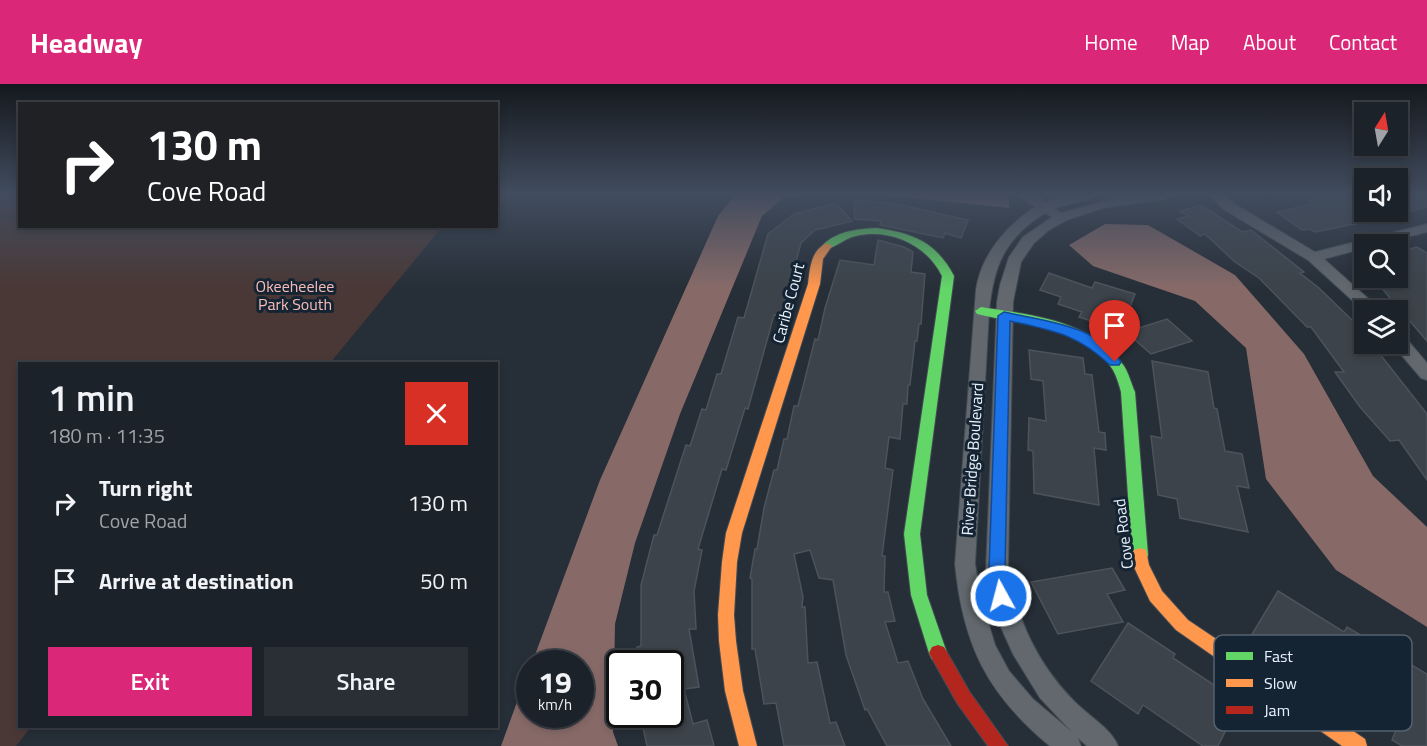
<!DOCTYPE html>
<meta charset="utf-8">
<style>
body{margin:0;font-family:"Titillium Web",sans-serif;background:#292f35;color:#f1f3f6;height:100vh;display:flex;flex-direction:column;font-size:22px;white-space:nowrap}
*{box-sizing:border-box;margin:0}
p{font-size:20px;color:#a0a4a8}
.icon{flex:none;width:33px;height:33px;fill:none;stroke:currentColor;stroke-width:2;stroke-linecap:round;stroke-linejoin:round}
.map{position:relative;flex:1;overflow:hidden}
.details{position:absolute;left:18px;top:278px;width:480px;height:366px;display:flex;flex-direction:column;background:#1c2229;border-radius:0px;box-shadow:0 3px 9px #0003,0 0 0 2px #3a3f46}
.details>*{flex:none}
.guide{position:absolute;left:18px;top:18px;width:480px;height:126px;border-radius:0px;box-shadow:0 3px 9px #0003,0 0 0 2px #3a3f46;background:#202124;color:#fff;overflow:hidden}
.needle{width:39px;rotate:11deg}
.tools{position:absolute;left:1354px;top:18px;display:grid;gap:12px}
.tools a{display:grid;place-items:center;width:54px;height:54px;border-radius:0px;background:#1c2229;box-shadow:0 3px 9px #0003,0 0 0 2px #3a3f46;font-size:30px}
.speed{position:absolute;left:516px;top:566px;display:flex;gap:12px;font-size:30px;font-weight:700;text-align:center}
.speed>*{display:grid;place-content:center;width:78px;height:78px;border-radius:50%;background:#1c2229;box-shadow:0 3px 9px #0003,0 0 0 2px #3a3f46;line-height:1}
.speed small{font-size:15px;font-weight:400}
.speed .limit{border:3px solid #111;border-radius:9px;background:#fff;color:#111}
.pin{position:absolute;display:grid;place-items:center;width:51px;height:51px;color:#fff;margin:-62px -26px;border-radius:50% 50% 50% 0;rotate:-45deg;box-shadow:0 0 6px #0007}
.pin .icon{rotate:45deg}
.me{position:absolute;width:66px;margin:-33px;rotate:353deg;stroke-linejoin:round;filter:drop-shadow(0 0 4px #0008)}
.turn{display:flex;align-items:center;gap:21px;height:126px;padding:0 30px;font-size:27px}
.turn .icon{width:78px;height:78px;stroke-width:2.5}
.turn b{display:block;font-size:42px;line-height:51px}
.round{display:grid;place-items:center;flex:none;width:63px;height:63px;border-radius:0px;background:#292f35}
.headline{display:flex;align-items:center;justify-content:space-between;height:102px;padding:0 30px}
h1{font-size:36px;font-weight:600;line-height:45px}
.action{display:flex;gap:12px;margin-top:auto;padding:12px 30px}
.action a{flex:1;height:69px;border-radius:0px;background:#db2777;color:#fff;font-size:24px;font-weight:600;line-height:69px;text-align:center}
.action a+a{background:#292f35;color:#f1f3f6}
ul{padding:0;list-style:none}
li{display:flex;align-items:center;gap:18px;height:78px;padding:0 30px}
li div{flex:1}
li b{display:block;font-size:22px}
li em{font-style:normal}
header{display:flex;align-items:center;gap:36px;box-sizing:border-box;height:84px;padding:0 30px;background:#db2777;color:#fff}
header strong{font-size:28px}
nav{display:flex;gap:33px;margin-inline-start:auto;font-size:21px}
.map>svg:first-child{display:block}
.green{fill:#4a3836}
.water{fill:#876a68}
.building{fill:#3c434a;stroke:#4c535b;stroke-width:1.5}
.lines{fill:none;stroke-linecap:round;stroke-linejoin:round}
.street-casing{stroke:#434b53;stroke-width:2}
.fast-casing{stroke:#434b53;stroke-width:2}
.slow-casing{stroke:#434b53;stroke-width:2}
.jam-casing{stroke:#434b53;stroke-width:2}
.street{fill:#62686e;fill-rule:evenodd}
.fast{fill:#63d668;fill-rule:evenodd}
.slow{fill:#ff974d;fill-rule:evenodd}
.jam{fill:#b3261e;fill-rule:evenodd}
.route{fill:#1a73e8;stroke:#114b97;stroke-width:1.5}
.labels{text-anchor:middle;stroke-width:6;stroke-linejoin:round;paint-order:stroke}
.park-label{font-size:16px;fill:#f9bcb5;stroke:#152433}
.street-label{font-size:16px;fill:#e9f2fd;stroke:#152433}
.key{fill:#152433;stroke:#556270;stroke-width:1.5}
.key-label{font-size:16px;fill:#e9f2fd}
</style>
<header>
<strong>Headway</strong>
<nav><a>Home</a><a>Map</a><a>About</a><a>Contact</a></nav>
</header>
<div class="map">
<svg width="1427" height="662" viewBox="0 0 1427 662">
<rect width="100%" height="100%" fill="#262e37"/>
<polygon class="green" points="0,111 19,111 20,142 442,143 330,279 20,279 20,642 32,642 16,662 0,662"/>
<g class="water">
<polygon points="735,111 798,111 784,113 762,132 680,330 635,459 615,540 613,648 618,662 501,662 529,585 530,630 580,630 580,579 532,579 600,396 718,132"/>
<polygon points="884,111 999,111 1009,116 1009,124"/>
<polygon points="1105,140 1148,141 1235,191 1304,270 1373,392 1427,443 1427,543 1336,486 1266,395 1246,264 1195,217 1093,182 1069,161"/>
</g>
<g class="building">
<polygon points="1338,111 1365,111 1365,130 1373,136 1315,148 1310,145 1302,146 1277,128 1311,120 1307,117"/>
<polygon points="1398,111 1427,111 1427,123 1398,130"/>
<polygon points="855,116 897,120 968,136 961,154 945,149 943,154 880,141 881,137 854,135"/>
<polygon points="836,119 852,137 815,146 801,159 781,232 774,231 748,325 745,324 726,386 722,385 698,465 702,466 694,507 696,545 689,545 699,603 684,605 693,640 707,636 714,662 647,662 640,630 670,630 670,579 639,579 637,563 641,562 641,501 654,451 657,451 686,361 690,362 702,325 706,326 717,290 721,290 738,233 744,234 768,150 794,130"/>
<polygon points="1201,121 1242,148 1251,146 1304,188 1300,189 1319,204 1353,237 1365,251 1365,260 1372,260 1427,330 1427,396 1399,356 1390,357 1360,323 1335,288 1344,288 1311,243 1307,243 1259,194 1235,178 1205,150 1200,152 1177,135 1188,132 1180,127"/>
<polygon points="878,156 904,163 913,168 911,188 925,190 921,240 919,240 917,257 915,257 910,301 908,301 907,320 903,320 900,355 889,353 885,384 893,386 882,472 885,472 884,508 888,508 895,537 885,538 898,579 908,577 923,615 951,662 887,662 867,625 865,626 846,571 833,496 819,494 810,466 794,470 803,513 802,523 805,523 808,579 817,578 830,639 836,638 845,662 784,662 776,619 764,620 755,565 752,565 752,495 750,494 755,465 757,465 764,424 774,386 777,386 784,355 787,355 794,322 798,322 815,255 818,256 825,224 840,176 874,181"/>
<polygon points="1417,163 1427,169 1427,257 1373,194 1398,194 1398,168"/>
<polygon points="1049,189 1092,204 1095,198 1135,210 1122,244 1103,227 1098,239 1079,233 1082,228 1058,220 1061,213 1040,206"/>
<polygon points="1167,235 1192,257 1151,270 1126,248"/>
<polygon points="1029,266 1083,274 1085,290 1092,291 1099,348 1105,349 1106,366 1094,364 1099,421 1034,409 1033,367 1028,366 1029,334 1046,337 1043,297 1031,295"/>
<polygon points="1152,277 1208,288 1214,324 1217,325 1225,367 1242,370 1249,404 1237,402 1248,448 1180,434 1177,415 1158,411 1151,352 1162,354"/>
<polygon points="1112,484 1125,506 1107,510 1123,538 1058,550 1031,498"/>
<polygon points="1278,507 1344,548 1347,543 1427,590 1427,662 1402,662 1392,656 1399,638 1353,609 1347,623 1318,605 1321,598 1251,552"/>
<polygon points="1128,539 1175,570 1173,574 1240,618 1218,662 1203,662 1143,621 1138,630 1091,597"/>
</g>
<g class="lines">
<g class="street-casing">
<g id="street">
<path d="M1018 111H1035L1046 118 1067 111H1096L1094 114 1055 124 1061 129 1124 112 1172 111 1165 115 1103 124 1067 136 1049 146 1034 159 1021 178 1013 218 1008 486C1018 537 1037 579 1073 616 1087 631 1111 644 1118 662H1087L1078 654 1081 662H1050C987 610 963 561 955 480L976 206C981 171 1006 142 1035 123ZM1045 129 1052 133 1023 153 1009 173 1000 201 997 218 986 486 999 539 1013 570 1040 614 1072 648 1033 615 1009 587 995 561 981 514 975 480 989 227C994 181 1004 155 1045 129Z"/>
<polygon points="1210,111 1225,111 1233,119 1315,168 1427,140 1427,148 1380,160 1365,160 1365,164 1324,175 1381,226 1365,228 1308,176 1223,125"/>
<polygon points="1398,250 1404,252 1427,279 1427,296 1421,294 1392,260 1398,260"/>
</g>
</g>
<g class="fast-casing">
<g id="fast">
<path d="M876 144C913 149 936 158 954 192L920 450 927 511 947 569 944 575 938 577 932 575 929 569 911 511 904 450 942 192C927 161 890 144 856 152 845 154 838 162 827 165L822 162C836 147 857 145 876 144Z"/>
<path d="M981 223C1031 231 1092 236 1124 282 1129 290 1131 299 1135 308L1148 471 1146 476 1140 478 1134 476 1132 471 1121 308C1119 301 1117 293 1113 286 1084 239 1024 242 977 230L975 227Z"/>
</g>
</g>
<g class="slow-casing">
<g id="slow">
<path d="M827 159 832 162 823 175 820 200 742 449 737 478 734 531 736 557 743 607 757 662H739L725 607 719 557 718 531 722 478 726 449 808 200C810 184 811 166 827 159Z"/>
<polygon points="1140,464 1146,466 1149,481 1162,507 1188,536 1365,655 1367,662 1342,662 1176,546 1150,517 1133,481 1132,471 1134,466"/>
</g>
</g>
<g class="jam-casing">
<polygon id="jam" points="938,561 944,563 969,607 1008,662 988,662 957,619 929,569 932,563"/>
</g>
<use href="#street" class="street"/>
<use href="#fast" class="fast"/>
<use href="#slow" class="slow"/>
<use href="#jam" class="jam"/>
</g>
<linearGradient id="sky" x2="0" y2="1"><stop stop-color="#15191e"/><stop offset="0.54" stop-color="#414c5e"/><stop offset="1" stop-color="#414c5e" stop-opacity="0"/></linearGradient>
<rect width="1427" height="204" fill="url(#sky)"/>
<path class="route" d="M1004 228C1044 237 1097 241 1121 278L1119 281H1110C1077 250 1054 247 1010 237L1005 486 1009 512 1007 517 1001 519 995 517 989 486 998 232Z"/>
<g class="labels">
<g class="park-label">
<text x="295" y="208">Okeeheelee<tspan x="295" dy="18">Park South</tspan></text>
</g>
<g class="street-label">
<text transform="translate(788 219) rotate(-75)" y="6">Caribe Court</text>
<text transform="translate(972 375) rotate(-86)" y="6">River Bridge Boulevard</text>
<text transform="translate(1123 450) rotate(-97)" y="6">Cove Road</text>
</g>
</g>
<rect x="1214" y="551" width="198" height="96" rx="9" class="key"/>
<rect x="1226" y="568" width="27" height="8" fill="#63d668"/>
<rect x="1226" y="595" width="27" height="8" fill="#ff974d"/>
<rect x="1226" y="622" width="27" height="8" fill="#b3261e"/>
<g class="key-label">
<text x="1264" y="578">Fast</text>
<text x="1264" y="605">Slow</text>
<text x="1264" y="632">Jam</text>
</g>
</svg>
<div class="tools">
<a><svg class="needle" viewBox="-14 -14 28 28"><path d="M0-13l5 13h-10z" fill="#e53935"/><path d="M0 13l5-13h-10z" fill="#a0a4a8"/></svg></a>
<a><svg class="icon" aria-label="sound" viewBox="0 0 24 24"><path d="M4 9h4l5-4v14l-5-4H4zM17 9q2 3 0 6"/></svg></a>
<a><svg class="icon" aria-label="search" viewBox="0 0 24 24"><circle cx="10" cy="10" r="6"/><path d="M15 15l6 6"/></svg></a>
<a><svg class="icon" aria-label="layers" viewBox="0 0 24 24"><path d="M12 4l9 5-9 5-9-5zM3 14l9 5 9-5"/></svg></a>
</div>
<div class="speed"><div>19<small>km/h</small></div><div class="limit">30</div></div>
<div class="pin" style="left:1115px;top:278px;background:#d93025"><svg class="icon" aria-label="arrive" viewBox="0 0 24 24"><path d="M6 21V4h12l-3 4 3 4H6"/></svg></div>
<svg class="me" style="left:1001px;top:512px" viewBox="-20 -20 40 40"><circle r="17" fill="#1a73e8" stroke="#fff" stroke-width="3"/><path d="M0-11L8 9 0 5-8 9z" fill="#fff"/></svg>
<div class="guide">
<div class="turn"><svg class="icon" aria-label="right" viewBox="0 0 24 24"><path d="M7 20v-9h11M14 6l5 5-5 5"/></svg><div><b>130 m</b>Cove Road</div></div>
</div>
<section class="details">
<div class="headline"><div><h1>1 min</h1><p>180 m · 11:35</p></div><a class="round" style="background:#d93025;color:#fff"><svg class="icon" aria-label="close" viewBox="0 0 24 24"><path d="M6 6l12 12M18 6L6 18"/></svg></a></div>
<ul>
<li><svg class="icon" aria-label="right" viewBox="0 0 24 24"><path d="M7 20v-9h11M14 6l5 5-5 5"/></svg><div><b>Turn right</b><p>Cove Road</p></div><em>130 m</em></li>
<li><svg class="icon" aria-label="arrive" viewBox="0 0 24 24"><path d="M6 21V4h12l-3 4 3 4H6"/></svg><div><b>Arrive at destination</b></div><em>50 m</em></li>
</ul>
<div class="action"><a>Exit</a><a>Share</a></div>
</section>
</div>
